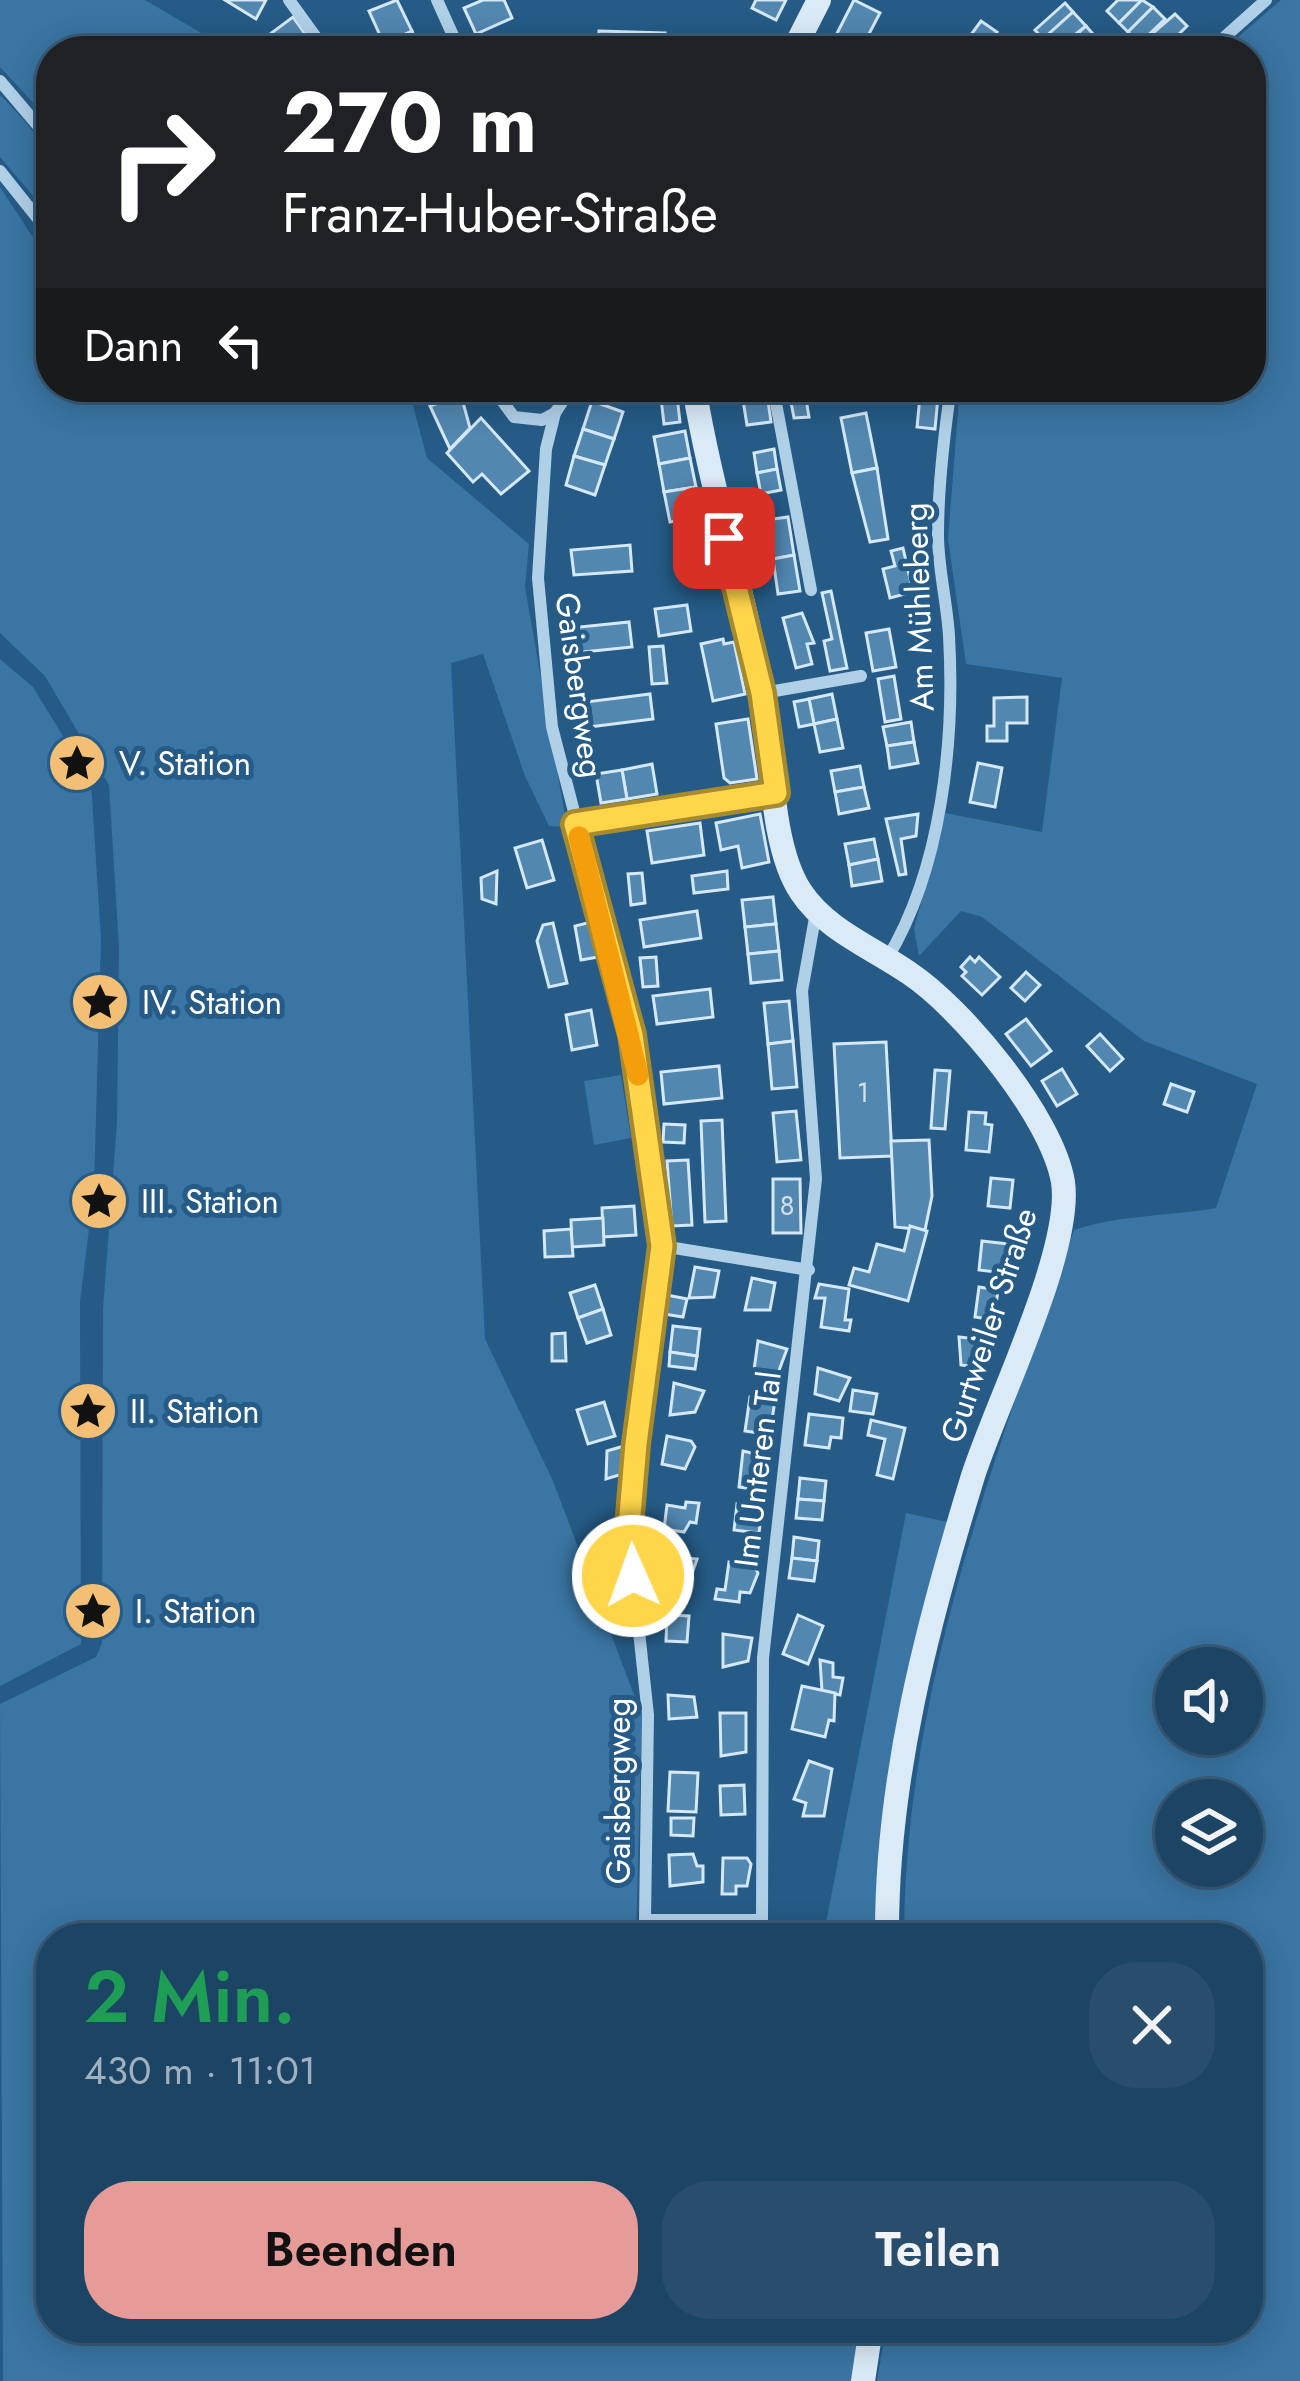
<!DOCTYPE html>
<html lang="de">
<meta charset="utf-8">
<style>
body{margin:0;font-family:Jost,sans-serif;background:#294e6d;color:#f1f3f6;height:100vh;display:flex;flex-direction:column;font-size:45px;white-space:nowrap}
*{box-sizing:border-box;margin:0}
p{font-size:39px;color:#a0b0bf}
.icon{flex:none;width:66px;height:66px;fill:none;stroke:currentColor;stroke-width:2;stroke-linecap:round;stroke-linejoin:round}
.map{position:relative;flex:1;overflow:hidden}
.details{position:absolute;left:36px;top:1923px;width:1227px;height:420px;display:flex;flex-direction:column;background:#1c4464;border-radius:48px;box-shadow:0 6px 30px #0003,0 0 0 3px #3a5c78}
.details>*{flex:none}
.top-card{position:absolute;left:36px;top:36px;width:1230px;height:366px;border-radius:48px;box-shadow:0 6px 30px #0003,0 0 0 3px #3a5c78;background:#202124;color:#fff;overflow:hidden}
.tools{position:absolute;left:1155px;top:1647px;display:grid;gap:24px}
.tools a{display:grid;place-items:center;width:108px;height:108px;border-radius:50%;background:#1c4464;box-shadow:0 6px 30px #0003,0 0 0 3px #3a5c78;font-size:60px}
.pin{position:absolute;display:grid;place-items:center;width:102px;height:102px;color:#fff;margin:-51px;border-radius:24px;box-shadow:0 6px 18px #0006}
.me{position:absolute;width:132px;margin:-66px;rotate:358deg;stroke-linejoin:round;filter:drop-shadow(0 0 9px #0008)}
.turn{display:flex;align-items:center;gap:42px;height:252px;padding:0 48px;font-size:54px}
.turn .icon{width:156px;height:156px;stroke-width:2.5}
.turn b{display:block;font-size:84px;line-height:102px}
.then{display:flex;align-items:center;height:114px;padding:0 48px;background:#0003;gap:24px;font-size:45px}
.round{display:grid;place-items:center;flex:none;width:126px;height:126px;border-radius:48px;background:#294e6d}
.summary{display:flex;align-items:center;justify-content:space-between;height:204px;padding:0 48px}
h1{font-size:72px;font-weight:600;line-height:90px;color:#1e9e55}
.action{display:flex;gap:24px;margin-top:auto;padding:24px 48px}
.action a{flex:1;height:138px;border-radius:48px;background:#e69b98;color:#111;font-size:48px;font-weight:600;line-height:138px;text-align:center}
.action a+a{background:#294e6d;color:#f1f3f6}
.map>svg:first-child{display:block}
.green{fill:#3a75a3;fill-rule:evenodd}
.building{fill:#5287b0;stroke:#d4e8f7;stroke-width:3}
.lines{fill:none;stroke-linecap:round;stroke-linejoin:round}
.street{stroke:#b0d0e8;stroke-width:12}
.secondary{stroke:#daeaf7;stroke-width:24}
.route-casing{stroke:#a68a30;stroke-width:30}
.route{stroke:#ffd54a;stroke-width:21}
.slow{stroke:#f59e0b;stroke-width:21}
.labels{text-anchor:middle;stroke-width:10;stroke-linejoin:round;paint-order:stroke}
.number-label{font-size:27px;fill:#d4e1eb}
.street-label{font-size:33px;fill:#fff;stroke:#255b86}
.poi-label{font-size:33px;fill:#fff;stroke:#255b86;text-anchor:start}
</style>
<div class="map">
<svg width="1300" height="2381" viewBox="0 0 1300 2381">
<rect width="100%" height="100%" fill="#255b86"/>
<g class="green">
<polygon points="0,0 145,0 232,51 51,51 51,122 0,67"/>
<path d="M1281 0H1300V2381H877L886 2328H1248V1938H904C905 1690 994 1462 1074 1230 1120 1215 1168 1216 1216 1208L1257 1084 1144 1041 982 917 961 911 919 956 914 929 945 813 1042 832 1062 678 966 664 948 539 960 387H1251V51H1222ZM1176 1668H1242V1734H1176ZM1176 1800H1242V1866H1176Z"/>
<path d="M0 95C47 143 51 151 51 217L0 157Z"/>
<polygon points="0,187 51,265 51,387 103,387 156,400 173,387 408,387 427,458 529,544 525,587 567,827 549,826 525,776 483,654 451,663 485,1339 553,1481 642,1716 636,1938 51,1938 51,2328 866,2328 857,2381 3,2381 0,1704 96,1657 102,1643 103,1309 117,1122 119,947 109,785 45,676 0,633"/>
<polygon points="0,659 33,687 91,782 101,939 94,1188 80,1302 81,1644 0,1686"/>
<polygon points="621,1075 631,1138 594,1145 584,1081"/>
<polygon points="906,1513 948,1522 877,1938 823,1938"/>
</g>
<g class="building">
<polygon points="225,0 266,0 256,19"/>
<polygon points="397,0 412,31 384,44 369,11"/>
<polygon points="483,0 504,0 512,18 476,34 464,8"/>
<polygon points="756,0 786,0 776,20 752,8"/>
<polygon points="854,0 880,13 860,51 828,51"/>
<polygon points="1118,0 1142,0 1119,23 1107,11"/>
<polygon points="1142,0 1153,7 1128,32 1119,23"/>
<polygon points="1065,3 1073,12 1043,39 1035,30"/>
<polygon points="1153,7 1165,19 1139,44 1128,32"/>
<polygon points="1073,12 1086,26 1054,51 1043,39"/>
<polygon points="1175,14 1187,26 1167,46 1161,40 1158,51 1132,51"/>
<polygon points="293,17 317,51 282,51 270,34"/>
<polygon points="981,21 997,32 983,51 959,51"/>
<polygon points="1086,26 1099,41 1088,51 1059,51"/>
<polygon points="412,31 420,51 387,51 384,44"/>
<polygon points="599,31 665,33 665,51 599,51"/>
<polygon points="766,387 771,422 747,425 741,388"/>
<polygon points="788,387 804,387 809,417 794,418"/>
<polygon points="676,388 680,422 664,424 660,390"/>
<polygon points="461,395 470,428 450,449 430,406"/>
<polygon points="920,396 938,397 935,429 917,427"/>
<polygon points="592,401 623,412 614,439 583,429"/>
<polygon points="866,413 877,468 852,473 841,418"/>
<polygon points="481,418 529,471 501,494 482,474 473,482 447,453"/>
<polygon points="583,429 614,439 605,465 574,456"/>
<polygon points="685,431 690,458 659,464 654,437"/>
<polygon points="774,449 777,469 757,473 754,453"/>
<polygon points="574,456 605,465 595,495 566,485"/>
<polygon points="690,458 696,487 664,492 659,464"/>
<polygon points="877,468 888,539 870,542 852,473"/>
<polygon points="777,469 781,490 761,494 757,473"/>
<polygon points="696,487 701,516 670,522 664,492"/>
<polygon points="788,517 794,555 773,559 766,520"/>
<polygon points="708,544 718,576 693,584 680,553"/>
<polygon points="630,545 632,571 574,575 571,550"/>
<polygon points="903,548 913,592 890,598 883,569 895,566 891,551"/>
<polygon points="794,555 800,591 778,594 773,559"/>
<polygon points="831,591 847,668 830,671 824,641 832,639 822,593"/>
<polygon points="687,605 691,631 659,636 655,609"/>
<polygon points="802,613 814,643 807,644 812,664 796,668 783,618"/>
<polygon points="629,622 632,647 573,653 570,628"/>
<polygon points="889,629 896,667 873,671 866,633"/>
<polygon points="723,639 724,644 734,642 745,694 713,701 701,644"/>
<polygon points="663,646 667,683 652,684 649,647"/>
<polygon points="894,676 901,719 885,722 878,679"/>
<polygon points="650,694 653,719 589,727 586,702"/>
<polygon points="832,694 837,719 814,724 809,699"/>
<polygon points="1027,697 1027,723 1007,723 1007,741 987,741 987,726 994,726 994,698"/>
<polygon points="809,699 814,724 799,727 794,702"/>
<polygon points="748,719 757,779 730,783 724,778 716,724"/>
<polygon points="837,719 843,748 820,752 814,724"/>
<polygon points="911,722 914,742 887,746 883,727"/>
<polygon points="914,742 918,763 890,768 887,746"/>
<polygon points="978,763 1002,768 995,807 970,802"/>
<polygon points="652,764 657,794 627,799 622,770"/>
<polygon points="860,766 864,787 835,792 831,771"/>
<polygon points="622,770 627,799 601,803 596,774"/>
<polygon points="864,787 869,808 839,814 835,792"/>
<polygon points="760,814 769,862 742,868 738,846 721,850 716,823"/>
<polygon points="918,814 916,836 901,839 906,874 899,875 886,819"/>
<polygon points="700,823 704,855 652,863 647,831"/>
<polygon points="874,839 878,859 849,865 845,844"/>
<polygon points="542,840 554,880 527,888 515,848"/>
<polygon points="878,859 882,881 852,886 849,865"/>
<polygon points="497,871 496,904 482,899 481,878"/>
<polygon points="727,871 728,889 694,893 692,876"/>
<polygon points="642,873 645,903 631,905 628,874"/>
<polygon points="773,897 776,924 745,927 742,900"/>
<polygon points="697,911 701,938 644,947 640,920"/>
<polygon points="591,922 598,957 581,960 575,926"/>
<polygon points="553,923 567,983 549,987 537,941 543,925"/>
<polygon points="776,924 779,951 748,954 745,927"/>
<polygon points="779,951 782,980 751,983 748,954"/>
<polygon points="656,957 658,986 643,987 640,958"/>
<polygon points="970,957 975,962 979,957 1000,977 982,995 962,976 966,972 961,967"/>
<polygon points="1026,972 1040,985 1025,1001 1011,988"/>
<polygon points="710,989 713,1017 657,1024 653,996"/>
<polygon points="789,1001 793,1041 768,1044 764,1003"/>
<polygon points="591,1010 597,1045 572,1050 566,1015"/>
<polygon points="1026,1019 1051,1051 1031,1066 1006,1034"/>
<polygon points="1100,1034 1123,1059 1110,1071 1087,1046"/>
<polygon points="793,1041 797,1087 772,1089 768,1044"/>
<polygon points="886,1042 892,1156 840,1158 834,1044"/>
<polygon points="719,1066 722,1098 664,1104 661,1072"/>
<polygon points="1062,1069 1077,1094 1057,1106 1042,1081"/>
<polygon points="935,1070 950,1071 945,1129 931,1128"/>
<polygon points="1171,1084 1194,1092 1187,1112 1164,1104"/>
<polygon points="796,1111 801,1160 777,1162 773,1113"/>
<polygon points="969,1112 986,1113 985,1124 992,1125 989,1152 966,1150"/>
<polygon points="722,1120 726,1221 705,1222 701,1121"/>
<polygon points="664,1124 685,1125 684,1143 663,1142"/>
<polygon points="929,1140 932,1196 925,1230 895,1227 891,1141"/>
<polygon points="688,1160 692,1225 672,1226 667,1161"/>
<polygon points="991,1178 1013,1180 1010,1208 988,1206"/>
<polygon points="773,1179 800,1179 801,1233 773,1233"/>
<polygon points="634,1206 636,1235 603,1237 602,1208"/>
<polygon points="603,1218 604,1245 572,1247 571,1220"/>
<polygon points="910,1226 927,1231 908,1301 849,1285 854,1268 869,1272 877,1244 904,1251"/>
<polygon points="571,1229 573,1256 545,1257 544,1231"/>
<polygon points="982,1241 1017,1245 1013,1274 979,1270"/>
<polygon points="695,1267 719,1271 714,1297 689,1298"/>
<polygon points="752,1278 775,1283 770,1310 745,1310"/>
<polygon points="819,1284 849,1289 845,1320 851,1320 849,1331 821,1327 825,1298 815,1298"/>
<polygon points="595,1285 603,1309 578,1318 570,1293"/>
<polygon points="979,1287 998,1290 994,1320 975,1317"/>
<polygon points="667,1295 687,1299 683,1317 664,1314"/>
<polygon points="603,1309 611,1335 587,1343 578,1318"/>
<polygon points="673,1326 700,1329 697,1356 670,1352"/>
<polygon points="565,1333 566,1361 552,1361 552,1334"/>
<polygon points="959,1337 987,1340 984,1368 961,1365"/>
<polygon points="758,1341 787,1349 778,1373 754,1370"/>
<polygon points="670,1352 697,1356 695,1369 669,1366"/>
<polygon points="818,1368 850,1378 839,1401 815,1394"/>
<polygon points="674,1383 704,1391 695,1412 670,1415"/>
<polygon points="853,1390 877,1394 873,1414 850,1411"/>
<polygon points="750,1397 775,1400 771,1427 760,1426 759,1433 745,1431"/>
<polygon points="604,1402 615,1436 588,1444 577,1410"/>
<polygon points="809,1414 843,1418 841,1438 831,1437 829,1448 805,1445"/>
<polygon points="871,1420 905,1428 893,1479 877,1475 885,1439 868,1435"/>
<polygon points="667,1436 691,1441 695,1447 685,1469 662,1464"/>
<polygon points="624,1446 626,1473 606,1479 607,1451"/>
<polygon points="743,1451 773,1458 765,1481 753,1480 752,1489 739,1487"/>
<polygon points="800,1478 826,1481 824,1501 798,1499"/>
<polygon points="798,1499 824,1501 822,1520 796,1518"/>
<polygon points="686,1502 699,1503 696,1523 690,1522 684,1532 664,1529 667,1505 685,1508"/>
<polygon points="737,1504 762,1507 759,1533 734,1530"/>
<polygon points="794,1537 819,1541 817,1561 792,1558"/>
<polygon points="664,1556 697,1559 689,1583 667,1581"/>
<polygon points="792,1558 817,1561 814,1581 789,1578"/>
<polygon points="729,1562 754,1566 758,1573 750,1593 740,1592 739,1602 715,1599 717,1589 725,1590"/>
<polygon points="667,1615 689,1616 687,1642 666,1641"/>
<polygon points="798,1615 823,1626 808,1664 783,1654"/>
<polygon points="723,1634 752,1638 748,1661 723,1667"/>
<polygon points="820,1660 833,1663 833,1677 843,1678 840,1695 822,1691"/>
<polygon points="802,1686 835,1693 834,1721 829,1720 825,1737 792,1729"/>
<polygon points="668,1695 694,1697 697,1717 669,1719"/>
<polygon points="720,1713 746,1713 746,1752 721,1756"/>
<polygon points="809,1761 832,1769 824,1816 803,1816 806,1803 794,1799"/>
<polygon points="670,1772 698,1773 696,1812 668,1811"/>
<polygon points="744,1785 745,1814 721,1815 720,1786"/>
<polygon points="671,1818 694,1818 693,1836 671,1835"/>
<polygon points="693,1854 697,1866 703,1866 703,1882 670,1886 669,1855"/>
<polygon points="723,1858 747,1858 751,1864 747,1886 736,1886 736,1894 722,1894"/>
</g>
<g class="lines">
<g class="street">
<polyline points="289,0 326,51"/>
<polyline points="437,0 460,51"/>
<polyline points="1209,51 1266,0"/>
<polyline points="0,81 51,141"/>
<polyline points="0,171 51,235"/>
<polyline points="128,387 133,387"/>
<polyline points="492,387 514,417 542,420 555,413"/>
<polyline points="572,387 555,413 546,449 538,578 552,727 632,1035 662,1246 629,1539 648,1715 645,1920 762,1920 763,1658 816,1179 802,991 816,912"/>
<polyline points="773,387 811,590"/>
<polyline points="763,693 861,676"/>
<polyline points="575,824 775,793"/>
<path d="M887 959C942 868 955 740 949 636 947 602 938 568 938 535 938 486 944 435 951 387"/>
<polyline points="662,1246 809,1270"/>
</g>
<g class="secondary">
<polyline points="793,51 819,0"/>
<path d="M694 387C711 492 745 593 763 697 772 753 770 846 801 892 826 930 873 948 909 973 963 1009 1052 1117 1063 1182 1073 1250 996 1404 973 1476 927 1625 886 1781 887 1938"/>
<polyline points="863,2381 871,2328"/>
</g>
</g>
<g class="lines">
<g class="route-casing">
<polyline id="route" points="633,1576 628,1539 636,1444 662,1246 632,1035 575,824 776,793 762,693 724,538"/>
</g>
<use href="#route" class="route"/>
<polyline class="slow" points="579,837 638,1075"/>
</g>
<defs>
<g id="sight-disc" transform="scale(3)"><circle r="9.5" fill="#f2bf75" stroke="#255b86"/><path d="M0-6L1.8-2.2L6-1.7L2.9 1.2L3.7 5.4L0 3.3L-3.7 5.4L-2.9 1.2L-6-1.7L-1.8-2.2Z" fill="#111"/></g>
</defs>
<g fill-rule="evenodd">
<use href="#sight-disc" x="77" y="763"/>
<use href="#sight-disc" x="100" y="1002"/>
<use href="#sight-disc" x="99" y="1201"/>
<use href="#sight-disc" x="88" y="1411"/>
<use href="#sight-disc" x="93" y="1611"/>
</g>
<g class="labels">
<g class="number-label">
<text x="863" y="1102">1</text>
<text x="787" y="1215">8</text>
</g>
<g class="street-label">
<text transform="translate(918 607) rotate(-92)" y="12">Am Mühleberg</text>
<text transform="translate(580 685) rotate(82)" y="12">Gaisbergweg</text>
<text transform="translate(988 1325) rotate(-72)" y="12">Gurtweiler Straße</text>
<text transform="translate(757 1469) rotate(-83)" y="12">Im Unteren Tal</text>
<text transform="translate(618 1791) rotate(-90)" y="12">Gaisbergweg</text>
</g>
<g class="poi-label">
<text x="119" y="775">V. Station</text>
<text x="142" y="1014">IV. Station</text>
<text x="141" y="1213">III. Station</text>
<text x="130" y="1423">II. Station</text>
<text x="135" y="1623">I. Station</text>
</g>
</g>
</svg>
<div class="tools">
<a><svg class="icon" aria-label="sound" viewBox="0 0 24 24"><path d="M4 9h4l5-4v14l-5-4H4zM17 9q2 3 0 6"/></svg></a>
<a><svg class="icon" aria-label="layers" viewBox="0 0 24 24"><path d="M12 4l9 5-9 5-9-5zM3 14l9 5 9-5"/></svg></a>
</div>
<div class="pin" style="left:724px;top:538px;background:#d93025"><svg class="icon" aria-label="arrive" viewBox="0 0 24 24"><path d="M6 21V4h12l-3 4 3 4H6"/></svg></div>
<svg class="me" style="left:633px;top:1576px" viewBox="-20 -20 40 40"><circle r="17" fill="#ffd54a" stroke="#fff" stroke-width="3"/><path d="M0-11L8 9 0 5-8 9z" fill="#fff"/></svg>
<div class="top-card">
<div class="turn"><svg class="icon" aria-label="right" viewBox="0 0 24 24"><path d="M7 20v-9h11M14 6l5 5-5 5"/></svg><div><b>270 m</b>Franz-Huber-Straße</div></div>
<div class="then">Dann<svg class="icon" aria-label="left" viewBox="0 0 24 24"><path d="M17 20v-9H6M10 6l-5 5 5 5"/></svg></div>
</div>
<section class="details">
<div class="summary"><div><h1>2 Min.</h1><p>430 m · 11:01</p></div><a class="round"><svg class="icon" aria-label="close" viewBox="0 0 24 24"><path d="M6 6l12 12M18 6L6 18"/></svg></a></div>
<div class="action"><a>Beenden</a><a>Teilen</a></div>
</section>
</div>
